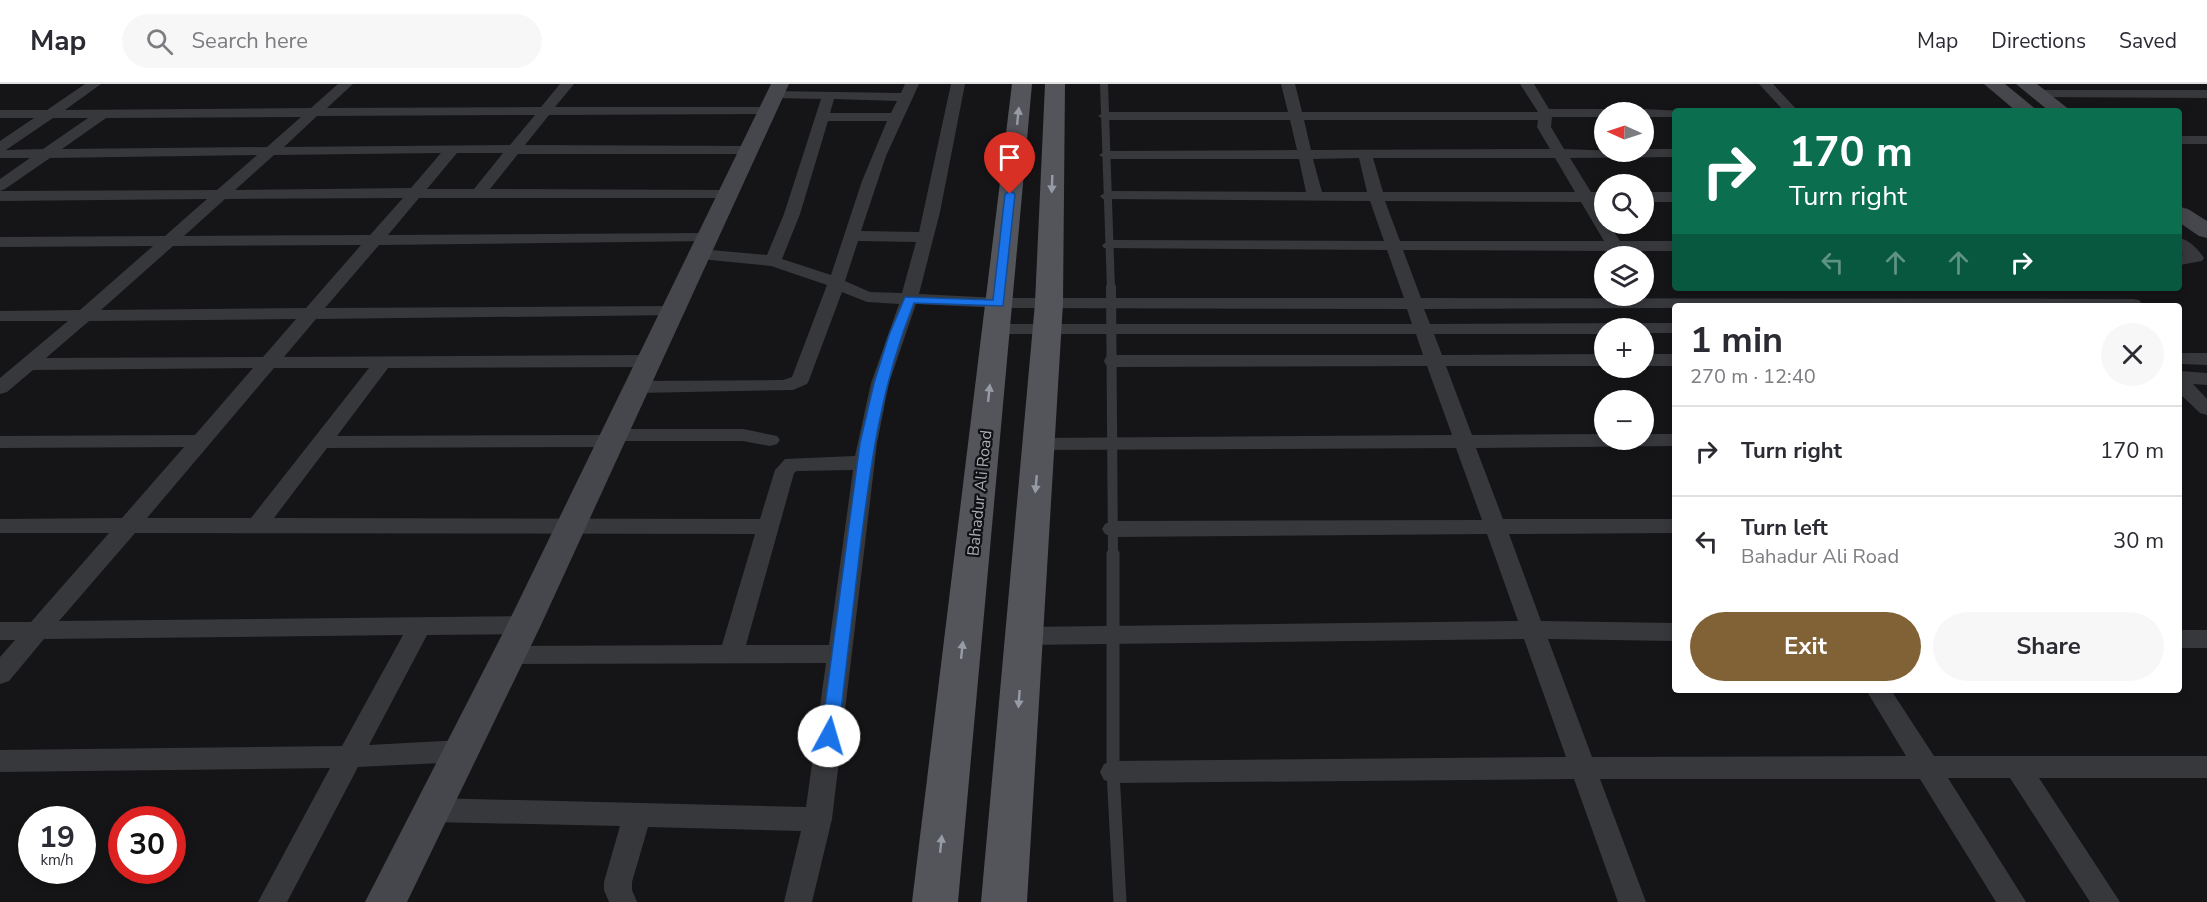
<!DOCTYPE html>
<meta charset="utf-8">
<style>
body{margin:0;font-family:"Nunito Sans",sans-serif;background:#f7f7f7;color:#2b2b33;height:100vh;display:flex;flex-direction:column;font-size:22px;white-space:nowrap}
*{box-sizing:border-box;margin:0}
p{font-size:20px;color:#7c7c81}
.icon{flex:none;width:33px;height:33px;fill:none;stroke:currentColor;stroke-width:2;stroke-linecap:round;stroke-linejoin:round}
.map{position:relative;flex:1;overflow:hidden}
.panel{position:absolute;left:1672px;top:219px;width:510px;height:390px;display:flex;flex-direction:column;background:#fff;border-radius:6px;box-shadow:0 3px 9px #0003}
.panel>*{flex:none}
.top-card{position:absolute;left:1672px;top:24px;width:510px;height:183px;border-radius:6px;box-shadow:0 3px 9px #0003;background:#0b6e4f;color:#fff;overflow:hidden}
.needle{width:39px;rotate:273deg}
.tools{position:absolute;left:1594px;top:18px;display:grid;gap:12px}
.tools a{display:grid;place-items:center;width:60px;height:60px;border-radius:50%;background:#fff;box-shadow:0 3px 9px #0003;font-size:30px}
.speed{position:absolute;left:18px;top:722px;display:flex;gap:12px;font-size:30px;font-weight:700;text-align:center}
.speed>*{display:grid;place-content:center;width:78px;height:78px;border-radius:50%;background:#fff;box-shadow:0 3px 9px #0003;line-height:1}
.speed small{font-size:15px;font-weight:400}
.speed .limit{border:9px solid #d22;background:#fff;color:#111}
.pin{position:absolute;display:grid;place-items:center;width:51px;height:51px;color:#fff;margin:-62px -26px;border-radius:50% 50% 50% 0;rotate:-45deg;box-shadow:0 0 6px #0007}
.pin .icon{rotate:45deg}
.me{position:absolute;width:66px;margin:-33px;rotate:6deg;stroke-linejoin:round;filter:drop-shadow(0 0 4px #0008)}
.turn{display:flex;align-items:center;gap:21px;height:126px;padding:0 18px;font-size:27px}
.turn .icon{width:78px;height:78px;stroke-width:2.5}
.turn b{display:block;font-size:42px;line-height:51px}
.lanes{display:flex;align-items:center;height:57px;padding:0 18px;background:#0003;justify-content:center;gap:30px;direction:ltr}
.lanes .off{opacity:.35}
.round{display:grid;place-items:center;flex:none;width:63px;height:63px;border-radius:32px;background:#f7f7f7}
.summary{display:flex;align-items:center;justify-content:space-between;height:102px;padding:0 18px}
h1{font-size:36px;font-weight:700;line-height:45px}
.primary-button{display:flex;gap:12px;margin-top:auto;padding:12px 18px}
.primary-button a{flex:1;height:69px;border-radius:36px;background:#816236;color:#fff;font-size:24px;font-weight:700;line-height:69px;text-align:center}
.primary-button a+a{background:#f7f7f7;color:#2b2b33}
ul{padding:0;list-style:none}
li{display:flex;align-items:center;gap:18px;height:90px;padding:0 18px;border-top:2px solid #e1e1e2}
li div{flex:1}
li b{display:block;font-size:22px}
li em{font-style:normal}
header{display:flex;align-items:center;gap:36px;box-sizing:border-box;height:84px;padding:0 30px;background:#fff;border-bottom:2px solid #e1e1e2}
header strong{font-size:28px}
nav{display:flex;gap:33px;margin-inline-start:auto;font-size:21px}
.search{width:420px;height:54px;background:#f7f7f7;display:flex;align-items:center;gap:15px;box-sizing:border-box;padding:0 21px;border-radius:33px;color:#7c7c81;font-size:22px}
.map>svg:first-child{display:block}
.lines{fill:none;stroke-linecap:round;stroke-linejoin:round}
.lane-far2{stroke:#36383c;stroke-width:8}
.lane-far1{stroke:#36383c;stroke-width:10}
.lane{stroke:#36383c;stroke-width:13}
.street{fill:#36383c;fill-rule:evenodd}
.secondary{fill:#45474c;fill-rule:evenodd}
.primary{fill:#53555b;fill-rule:evenodd}
.oneway{fill:#979ba5}
.route{fill:#1a73e8;stroke:#114b97;stroke-width:1.5}
.labels{text-anchor:middle;stroke-width:4.5;stroke-linejoin:round;paint-order:stroke}
.street-label{font-size:16px;fill:#a8adb7;stroke:#101012}
</style>
<header>
<strong>Map</strong>
<div class="search"><svg class="icon" aria-label="search" viewBox="0 0 24 24"><circle cx="10" cy="10" r="6"/><path d="M15 15l6 6"/></svg>Search here</div>
<nav><a>Map</a><a>Directions</a><a>Saved</a></nav>
</header>
<div class="map">
<svg width="2207" height="818" viewBox="0 0 2207 818">
<rect width="100%" height="100%" fill="#151517"/>
<g class="lines">
<polyline class="lane-far2" points="1104,0 1111,205"/>
<polyline class="lane-far1" points="1111,203 1113,471"/>
<polyline class="lane" points="1113,470 1113,688 1120,818"/>
<g class="street">
<path d="M85 0H101L65 26 311 24 338 0H353L327 24 541 23 560 0H574L555 23H773L775 26 768 30 549 31 525 61 749 62 756 66 749 70H518L490 105 728 106 733 108 736 111 733 114H419L388 151 707 149 715 154 713 157 379 161 325 224 673 222 679 223 682 227 679 231 316 235 284 273 649 271 656 273 658 277 656 281 649 283 388 284 337 352 604 351 607 347 614 345H743L777 352 780 356 777 360 770 362 743 357H621L618 362 611 363 327 364 274 434 760 435 775 386 785 375 855 372 871 299 899 220 867 218 842 208 809 296 807 300 793 306 637 309 630 307 628 303 630 299 637 297 783 296 792 293 827 201 771 182 700 175 692 170 700 165 767 171 784 130 821 15 776 14 771 13 769 10 771 7 901 9 905 0H919L886 72 861 147 919 148 951 0H965L940 128 919 210 999 214H1404L1387 166 1104 164 1102 161 1110 156 1384 157 1370 117 1103 115 1100 112 1108 107 1306 108 1299 75H1106L1099 71 1106 67 1297 66 1290 36H1105L1098 32 1105 28H1288L1281 0H1295L1302 28H1538L1520 0H1534L1549 25H1605L1611 28H1605V33H1552L1551 43 1564 65 1644 68V65H1676V73L1570 74 1591 108H1605V118H1596L1605 132V140H1609L1620 157H1676V167H1626L1629 172H1613L1610 167 1403 166 1421 214 2133 215 2139 216 2142 220 2140 222 1424 225 1430 240 1676 239V249H1644V244H1605V250H1434L1442 271 1605 270V282H1446L1472 351 1605 350V356H1644V350H1676V362L1476 364 1503 435H1676V449L1509 450 1541 537 1676 539V557L1548 555 1592 673 1906 672 1866 606H1891L1934 672H2207V694H2039L2120 818H2090L2010 694H1948L2026 818H1996L1920 695H1600L1646 818H1618L1574 695 1113 699 1104 696 1100 688 1104 680 1113 677 1566 673 1524 555 1023 561 1015 558 1011 552 1015 546 1023 543 1518 537 1487 450 1113 453 1105 450 1102 445 1105 440 1113 437 1482 436 1456 364 1040 366 1033 365 1030 360 1033 355 1040 354 1452 351 1427 282 1113 283 1106 281 1104 277 1106 273 1113 271H1423L1416 250H996L990 249 987 245 990 241 996 240H1412L1407 225 999 224 916 220 889 299 877 359 832 735 812 818H784L801 747 648 743 632 798V806L637 818H609L604 806V798L620 742 432 738 422 734 418 726 422 718 432 714 806 723 826 579 510 580 501 578 498 571 501 564 510 562 722 561 755 450 135 449 59 537 524 532 532 535 536 541 532 547 524 550 427 551 369 661 462 656 471 659 475 667 471 675 462 678 358 683 287 818H258L330 684 0 688V666L342 662 403 551 44 555 9 597 0 600V573L15 556H0V538H31L109 449H0V435L122 434 184 363 0 364V352L195 351 253 284 33 286 7 308 0 310V294L68 237H0V227L80 226 153 162 0 163V153L165 152 207 115 0 117V107L217 106 257 71 50 74 5 105 0 107V95L30 74H0V57L34 34H0V26H47ZM834 15 897 17 891 29H830ZM535 31 510 61 284 63 317 32ZM301 33 267 63 62 65 106 34ZM53 34H88L43 65 6 66ZM1304 36H1538L1537 43 1550 65 1311 66ZM828 37H887L862 97 831 191 782 175 800 130ZM441 69 411 104 235 106 274 71ZM457 69H503L474 105H427ZM1359 74 1367 108H1322L1313 75ZM1373 74H1555L1575 108H1383ZM403 114 370 151 184 152 225 115ZM1385 117 1581 118 1604 157H1400ZM858 157 916 158 902 209 870 208 845 197ZM361 161 306 224 101 226 173 162ZM296 235 263 273 46 274 89 237ZM274 284H369L251 434H147ZM853 386 829 561H746L794 389 797 387Z"/>
<polygon points="1759,0 1773,0 1798,27 1784,27"/>
<polygon points="2038,6 2207,6 2207,14 2033,13 2031,10 2033,7"/>
<polygon points="1644,25 1681,27 1676,27 1676,33 1644,33 1644,28 1638,28"/>
<rect x="2180" y="52" width="27" height="8"/>
<rect x="1644" y="108" width="32" height="10"/>
<path d="M2180 154C2189 156 2199 166 2204 174L2202 177 2180 181V171H2183L2180 167Z"/>
<polygon points="2180,269 2207,269 2207,281 2180,280"/>
<rect x="1644" y="270" width="32" height="12"/>
<polygon points="2180,287 2207,289 2207,301 2193,300 2207,315 2207,331 2200,329 2180,310"/>
<rect x="2180" y="546" width="27" height="18"/>
</g>
<g class="secondary">
<polygon points="771,0 789,0 541,541 407,818 365,818 507,541"/>
<polygon points="1984,0 2005,0 2038,27 2016,27"/>
<polygon points="2016,0 2037,0 2071,27 2049,27"/>
<polygon points="2180,123 2188,125 2207,137 2207,154 2199,152 2180,139"/>
</g>
<g class="primary">
<polygon points="1012,0 1032,0 958,818 912,818"/>
<polygon points="1045,0 1065,0 1063,219 1027,818 981,818 1035,219"/>
</g>
</g>
<defs><path id="oneway-solid" d="M-6-.8H1V-3.2L6.5 0L1 3.2V.8H-6Z" transform="scale(1.5)"/></defs>
<g class="oneway">
<use href="#oneway-solid" transform="translate(1018 32) rotate(-84)"/>
<use href="#oneway-solid" transform="translate(1052 100) rotate(92)"/>
<use href="#oneway-solid" transform="translate(989 309) rotate(-84)"/>
<use href="#oneway-solid" transform="translate(1036 400) rotate(95)"/>
<use href="#oneway-solid" transform="translate(962 566) rotate(-84)"/>
<use href="#oneway-solid" transform="translate(1019 615) rotate(94)"/>
<use href="#oneway-solid" transform="translate(941 760) rotate(-84)"/>
</g>
<path class="route" d="M1010 107 1015 110 1003 222 914 219C881 301 871 378 860 465 853 527 845 590 838 652L835 657 829 659 823 657 821 652 860 359 874 299 889 251 905 213 993 216 1005 110Z"/>
<g class="labels">
<g class="street-label">
<text transform="translate(979 409) rotate(-84)" y="6">Bahadur Ali Road</text>
</g>
</g>
</svg>
<div class="tools">
<a><svg class="needle" viewBox="-14 -14 28 28"><path d="M0-13l5 13h-10z" fill="#e53935"/><path d="M0 13l5-13h-10z" fill="#7c7c81"/></svg></a>
<a><svg class="icon" aria-label="search" viewBox="0 0 24 24"><circle cx="10" cy="10" r="6"/><path d="M15 15l6 6"/></svg></a>
<a><svg class="icon" aria-label="layers" viewBox="0 0 24 24"><path d="M12 4l9 5-9 5-9-5zM3 14l9 5 9-5"/></svg></a>
<a>+</a>
<a>−</a>
</div>
<div class="speed"><div>19<small>km/h</small></div><div class="limit">30</div></div>
<div class="pin" style="left:1010px;top:110px;background:#d93025"><svg class="icon" aria-label="arrive" viewBox="0 0 24 24"><path d="M6 21V4h12l-3 4 3 4H6"/></svg></div>
<svg class="me" style="left:829px;top:652px" viewBox="-20 -20 40 40"><circle r="19" fill="#fff"/><path d="M0-13L10 11 0 6-10 11z" fill="#1a73e8"/></svg>
<div class="top-card">
<div class="turn"><svg class="icon" aria-label="right" viewBox="0 0 24 24"><path d="M7 20v-9h11M14 6l5 5-5 5"/></svg><div><b>170 m</b>Turn right</div></div>
<div class="lanes"><svg class="icon off" aria-label="left" viewBox="0 0 24 24"><path d="M17 20v-9H6M10 6l-5 5 5 5"/></svg><svg class="icon off" aria-label="ahead" viewBox="0 0 24 24"><path d="M12 20V5M6 11l6-6 6 6"/></svg><svg class="icon off" aria-label="ahead" viewBox="0 0 24 24"><path d="M12 20V5M6 11l6-6 6 6"/></svg><svg class="icon" aria-label="right" viewBox="0 0 24 24"><path d="M7 20v-9h11M14 6l5 5-5 5"/></svg></div>
</div>
<section class="panel">
<div class="summary"><div><h1>1 min</h1><p>270 m · 12:40</p></div><a class="round"><svg class="icon" aria-label="close" viewBox="0 0 24 24"><path d="M6 6l12 12M18 6L6 18"/></svg></a></div>
<ul>
<li><svg class="icon" aria-label="right" viewBox="0 0 24 24"><path d="M7 20v-9h11M14 6l5 5-5 5"/></svg><div><b>Turn right</b></div><em>170 m</em></li>
<li><svg class="icon" aria-label="left" viewBox="0 0 24 24"><path d="M17 20v-9H6M10 6l-5 5 5 5"/></svg><div><b>Turn left</b><p>Bahadur Ali Road</p></div><em>30 m</em></li>
</ul>
<div class="primary-button"><a>Exit</a><a>Share</a></div>
</section>
</div>
